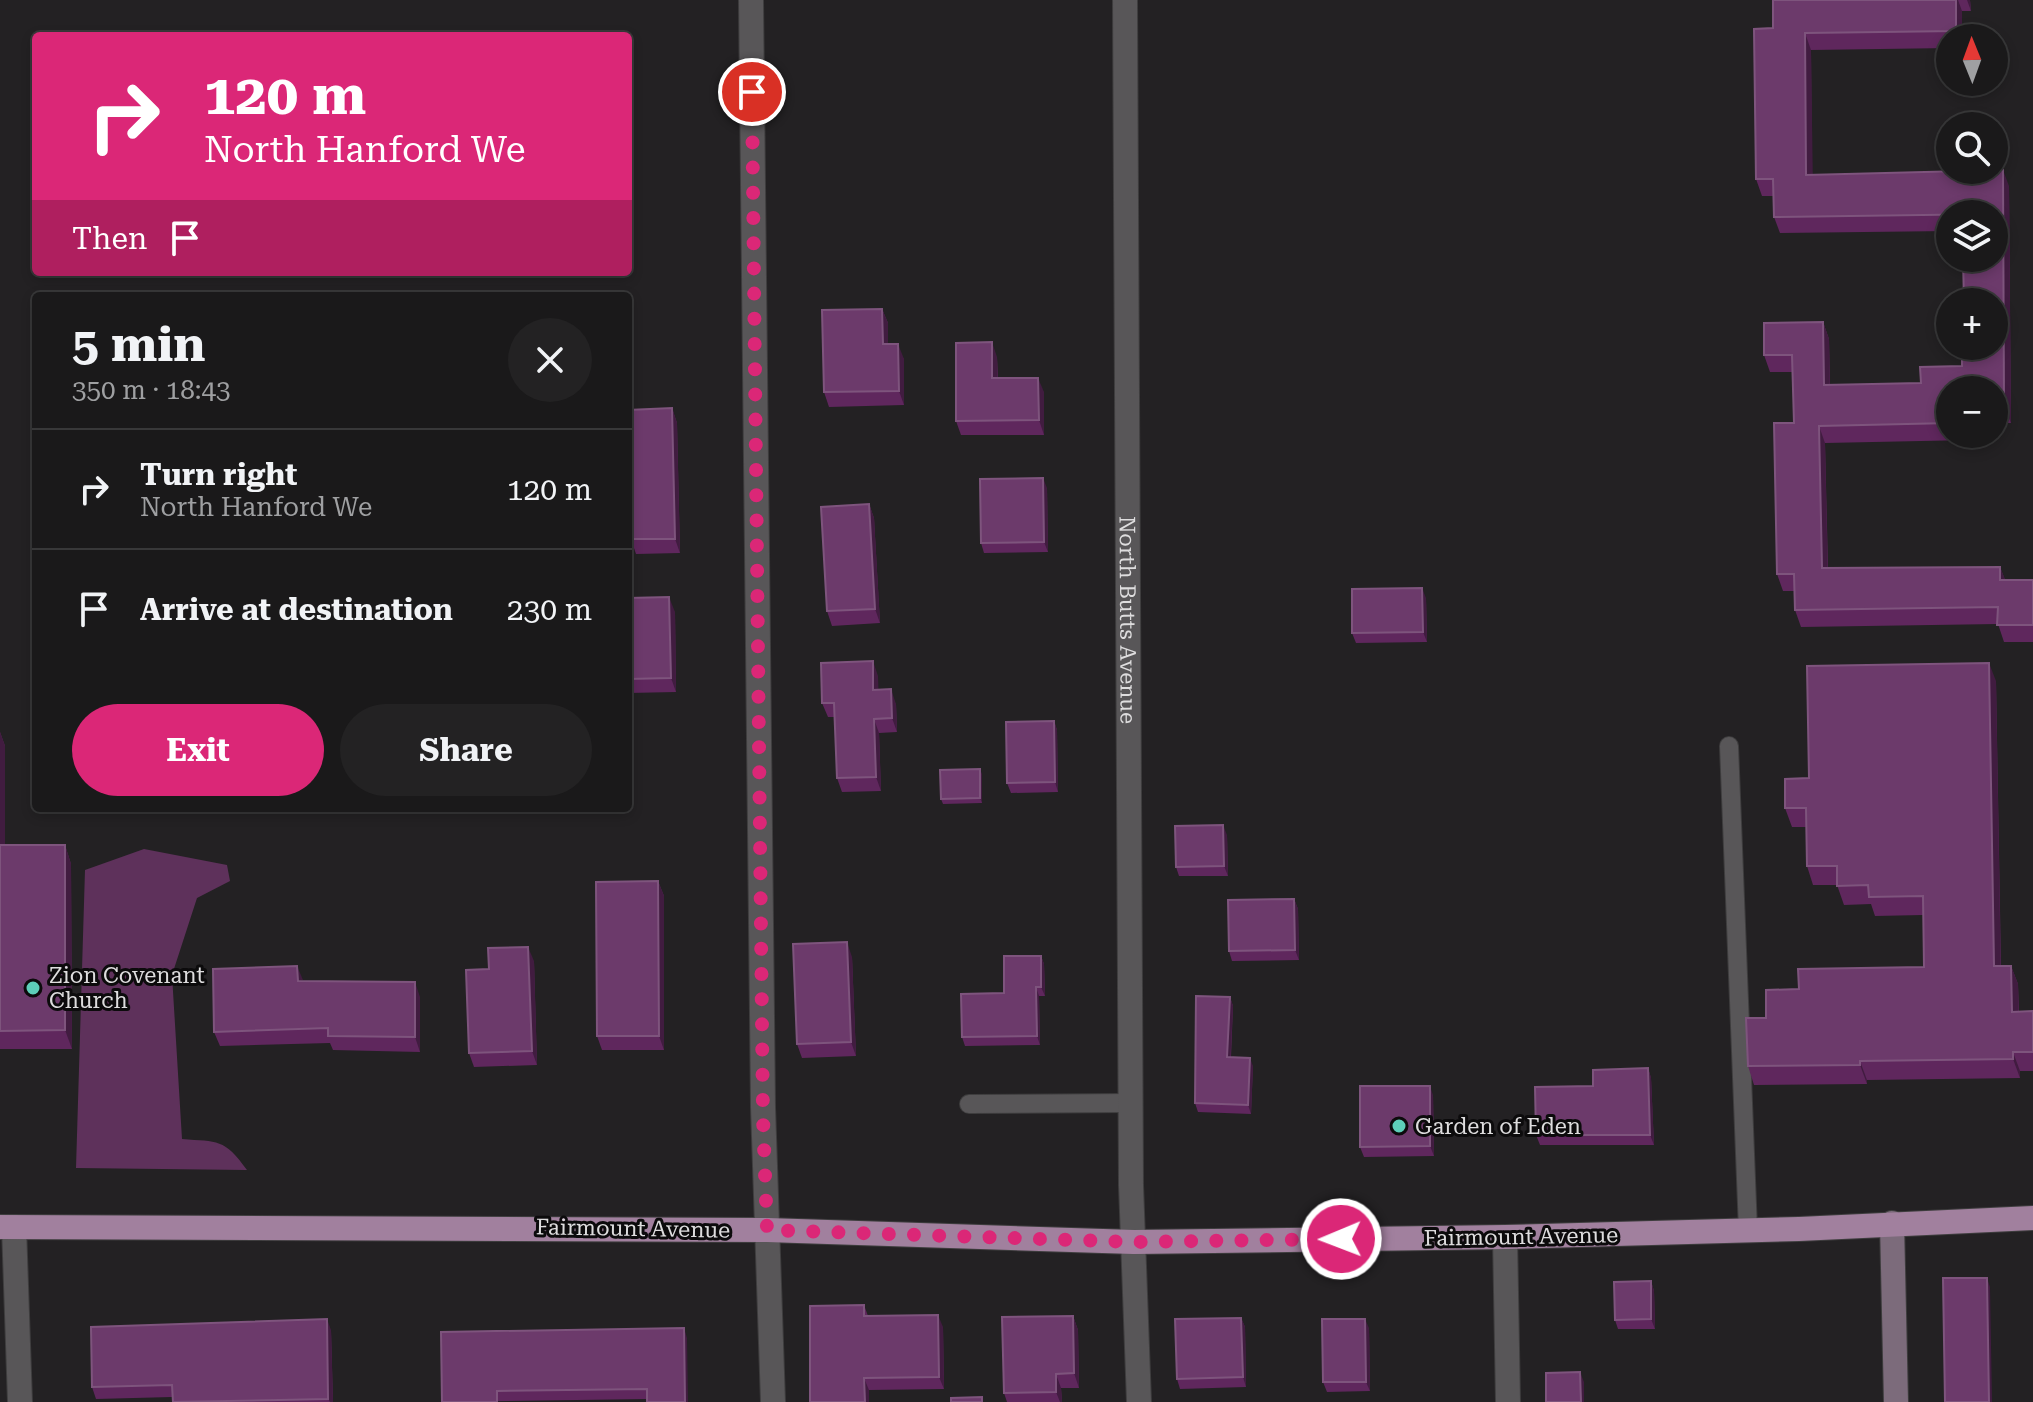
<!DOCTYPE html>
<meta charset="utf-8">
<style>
body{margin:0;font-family:"Roboto Serif",serif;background:#232223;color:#f1f3f6;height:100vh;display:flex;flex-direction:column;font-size:30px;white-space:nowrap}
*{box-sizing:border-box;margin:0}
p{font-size:26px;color:#9fa0a2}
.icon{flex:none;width:44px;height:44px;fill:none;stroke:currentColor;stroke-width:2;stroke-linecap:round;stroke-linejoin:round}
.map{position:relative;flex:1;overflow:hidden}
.sheet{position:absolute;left:32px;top:292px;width:600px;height:520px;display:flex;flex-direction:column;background:#1a191a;border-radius:8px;box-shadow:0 4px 12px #0003,0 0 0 2px #383839}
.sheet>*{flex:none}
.banner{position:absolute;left:32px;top:32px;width:600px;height:244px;border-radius:8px;box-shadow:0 4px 12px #0003,0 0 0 2px #383839;background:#db2777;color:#fff;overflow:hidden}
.needle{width:52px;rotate:359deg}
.buttons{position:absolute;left:1936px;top:24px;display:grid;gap:16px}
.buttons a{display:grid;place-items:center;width:72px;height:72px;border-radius:50%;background:#1a191a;box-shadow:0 4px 12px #0003,0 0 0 2px #383839;font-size:40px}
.pin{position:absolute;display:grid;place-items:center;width:68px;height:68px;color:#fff;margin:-34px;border:4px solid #fff;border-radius:50%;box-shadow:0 2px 8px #0007}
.me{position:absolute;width:88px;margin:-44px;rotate:269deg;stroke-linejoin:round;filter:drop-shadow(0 0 6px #0008)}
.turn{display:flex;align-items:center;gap:28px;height:168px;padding:0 40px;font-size:36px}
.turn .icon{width:104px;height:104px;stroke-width:2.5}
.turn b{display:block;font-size:56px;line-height:68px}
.then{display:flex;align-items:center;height:76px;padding:0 40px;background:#0003;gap:16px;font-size:30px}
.round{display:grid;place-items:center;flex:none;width:84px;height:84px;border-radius:42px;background:#232223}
.overview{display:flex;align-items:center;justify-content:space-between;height:136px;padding:0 40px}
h1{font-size:48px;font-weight:700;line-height:60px}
.primary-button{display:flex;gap:16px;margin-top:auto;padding:16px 40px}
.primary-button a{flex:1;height:92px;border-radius:48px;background:#db2777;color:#fff;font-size:32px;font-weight:700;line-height:92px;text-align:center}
.primary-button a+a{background:#232223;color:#f1f3f6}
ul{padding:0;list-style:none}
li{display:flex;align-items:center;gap:24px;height:120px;padding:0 40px;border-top:2px solid #383839}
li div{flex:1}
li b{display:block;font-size:30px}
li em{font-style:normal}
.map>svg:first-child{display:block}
.grass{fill:#5e315b}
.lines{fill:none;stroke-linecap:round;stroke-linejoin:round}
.lane-casing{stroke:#3e3d3e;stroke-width:20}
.street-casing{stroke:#3e3d3e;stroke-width:26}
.secondary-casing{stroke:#3e3d3e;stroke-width:26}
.primary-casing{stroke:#3e3d3e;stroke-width:26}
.lane{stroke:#585658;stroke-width:18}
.street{stroke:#585658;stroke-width:24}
.secondary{stroke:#7c6b7b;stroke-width:24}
.primary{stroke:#a1809e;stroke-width:24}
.wall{fill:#5f275d}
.shaded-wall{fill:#411c40}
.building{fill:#6c3a6b;stroke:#7e547d;stroke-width:2}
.route{stroke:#db2777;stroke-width:14;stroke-dasharray:0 25.2}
.poi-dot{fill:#5dceb9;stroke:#0c0b0c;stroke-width:3}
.labels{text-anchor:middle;stroke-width:6;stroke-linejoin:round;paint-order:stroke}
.street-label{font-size:22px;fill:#deddde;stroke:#0c0b0c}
.poi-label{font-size:22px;fill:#deddde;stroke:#0c0b0c;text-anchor:start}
</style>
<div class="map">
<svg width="2033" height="1402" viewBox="0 0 2033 1402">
<rect width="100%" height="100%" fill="#232123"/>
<path class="grass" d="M144 849 227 865 230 881 197 898 172 975 182 1139C218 1142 224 1138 247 1170L76 1168 85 870Z"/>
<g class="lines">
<g class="lane-casing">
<g id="lane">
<polyline points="1729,746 1748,1230"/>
<polyline points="969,1104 1130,1103"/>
</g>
</g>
<g class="street-casing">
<g id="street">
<polyline points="751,0 763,1107 773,1402"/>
<path id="s1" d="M1125 0 1131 1185 1139 1402"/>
<polyline points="14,1227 20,1402"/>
<polyline points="1505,1237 1508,1402"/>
</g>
</g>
<g class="secondary-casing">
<polyline id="secondary" points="1892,1223 1896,1402"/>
</g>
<g class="primary-casing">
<polyline id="primary" points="0,1227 767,1230 1134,1242 1505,1237 1799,1229 2033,1218"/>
</g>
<use href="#lane" class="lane"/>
<use href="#street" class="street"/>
<use href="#secondary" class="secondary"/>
<use href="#primary" class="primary"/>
</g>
<g class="wall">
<polygon points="1773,0 1970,0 1971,11 1962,11 1962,38 1950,38 1950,48 1811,50 1812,174 2009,186 2011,423 1994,423 1994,390 1950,390 1950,434 1970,434 1970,440 1825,443 1828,568 2000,567 2005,580 2033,580 2033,642 2004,642 1998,624 1801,627 1795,610 1795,591 1783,591 1777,574 1794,423 1792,372 1770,372 1764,355 1823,322 1829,339 1830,385 1921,383 1962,366 1994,214 1950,214 1950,231 1780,233 1774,217 1773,196 1762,196 1756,179 1773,28"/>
<polygon points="882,309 888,323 888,344 904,359 904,405 829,407 824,392"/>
<polygon points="997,357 998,378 1044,392 1044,435 961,435 956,421"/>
<polygon points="672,408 677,423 680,553 636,554 631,539 630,521 628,521 628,410"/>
<polygon points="1047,488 1048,552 984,553 981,543"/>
<polygon points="869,504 874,518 880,623 832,626 827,611"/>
<polygon points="628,598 675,612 676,692 628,693"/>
<polygon points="1426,598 1427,642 1356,643 1352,633"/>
<polygon points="878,676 878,690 896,704 897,732 879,733 881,791 842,792 837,778 835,717 828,717 822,703"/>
<polygon points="1996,681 2001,966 2011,966 2018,984 2019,1012 2033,1011 2033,1071 2020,1071 2020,1078 1867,1080 1867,1084 1754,1085 1748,1066 1766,1018 1799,989 1924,967 1923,915 1875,916 1871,904 1844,905 1837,885 1813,885 1807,866 1806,827 1792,827 1785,808 1809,778"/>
<polygon points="1054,721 1057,730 1058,792 1011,793 1007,783"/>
<polygon points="0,732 5,746 5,845 65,845 71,864 72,1049 0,1049"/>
<polygon points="982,774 982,803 943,804 941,799"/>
<polygon points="1227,835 1228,876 1179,876 1176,867"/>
<polygon points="658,881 664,896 664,1050 602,1050 597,1036"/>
<polygon points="1294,899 1298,909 1299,960 1232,961 1229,951"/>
<polygon points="1041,956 1044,964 1045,996 1039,996 1040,1045 965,1046 962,1037"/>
<polygon points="852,957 856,1056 802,1058 797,1044"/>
<polygon points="534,961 537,1065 474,1067 469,1053 489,969"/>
<polygon points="303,981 420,997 420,1052 333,1050 330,1043 220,1046 214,1032"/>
<polygon points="1230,997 1233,1006 1231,1057 1253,1066 1251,1114 1198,1112 1195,1103"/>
<polygon points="1648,1068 1651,1078 1654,1145 1540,1145 1536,1135"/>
<polygon points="1433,1095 1434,1156 1364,1157 1360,1147"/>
<polygon points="1651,1281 1654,1291 1655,1329 1618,1329 1615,1320"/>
<polygon points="864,1305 868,1316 943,1327 944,1389 869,1390 869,1402 810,1402"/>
<polygon points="1073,1316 1078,1330 1079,1388 1061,1388 1062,1402 1007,1402 1004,1393"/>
<polygon points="1241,1318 1245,1327 1246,1387 1180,1389 1177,1379"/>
<polygon points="1369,1328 1370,1391 1327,1392 1323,1382"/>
<polygon points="331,1330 333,1402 173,1402 172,1397 96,1399 92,1387"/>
<polygon points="687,1338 647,1399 442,1402"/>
</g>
<g class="shaded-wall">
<polygon points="1956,0 1958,0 1962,11 1962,38 1958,38 1956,31"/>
<polygon points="1967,0 1970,0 1971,11"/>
<polygon points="1805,33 1811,50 1813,191 1806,175"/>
<polygon points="2003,170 2009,186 2011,423 2004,406"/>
<polygon points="882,309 888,323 888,359 883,344"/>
<polygon points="1823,322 1829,339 1830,402 1824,385"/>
<polygon points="992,342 997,357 998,392 992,378"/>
<polygon points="898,344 904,359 904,405 899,391"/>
<polygon points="1038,378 1044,392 1044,435 1039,420"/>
<polygon points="672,408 677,423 680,553 675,539"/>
<polygon points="1819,426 1825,443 1828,585 1822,568"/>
<polygon points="1043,478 1047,488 1048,552 1044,542"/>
<polygon points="869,504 874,518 880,623 875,609"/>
<polygon points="2000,567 2007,584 2000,580"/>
<polygon points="1422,588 1426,598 1427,642 1423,632"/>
<polygon points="669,597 675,612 676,692 671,678"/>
<polygon points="873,661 878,676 879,704 873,690"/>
<polygon points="1989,663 1996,681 2001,985 1994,966"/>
<polygon points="891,689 896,704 897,732 892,718"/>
<polygon points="874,719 879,733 881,791 876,777"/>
<polygon points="1054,721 1057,730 1058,792 1055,782"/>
<polygon points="0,732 5,746 5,864 0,851"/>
<polygon points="980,769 982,774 982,803 980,798"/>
<polygon points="1223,825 1227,835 1228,876 1224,866"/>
<polygon points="65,845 71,864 72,1049 65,1030"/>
<polygon points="658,881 664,896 664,1050 659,1036"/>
<polygon points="1294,899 1298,909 1299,960 1295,950"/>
<polygon points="847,942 852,957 856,1056 851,1042"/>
<polygon points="528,947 534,961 537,1065 532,1051"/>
<polygon points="1041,956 1044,964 1045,996 1041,987"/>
<polygon points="297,966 303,980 298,981"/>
<polygon points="2011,966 2018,984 2019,1030 2012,1012"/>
<polygon points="415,982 420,997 420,1052 415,1037"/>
<polygon points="1036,987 1039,996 1040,1045 1037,1036"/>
<polygon points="1230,997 1233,1006 1230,1066 1227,1057"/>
<polygon points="2013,1052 2020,1071 2020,1078 2013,1059"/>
<polygon points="1250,1058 1253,1066 1251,1114 1248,1105"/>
<polygon points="1860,1061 1867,1080 1867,1084 1860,1065"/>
<polygon points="1648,1068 1651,1078 1654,1145 1650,1135"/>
<polygon points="1430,1086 1433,1095 1434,1156 1430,1146"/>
<polygon points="1987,1278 1990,1287 1992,1402 1989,1402"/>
<polygon points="1651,1281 1654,1291 1655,1329 1651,1319"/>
<polygon points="938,1315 943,1327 944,1389 939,1377"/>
<polygon points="1073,1316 1078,1330 1079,1388 1074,1373"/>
<polygon points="1241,1318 1245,1327 1246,1387 1243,1377"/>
<polygon points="327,1319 331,1330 333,1402 330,1402 328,1399"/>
<polygon points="1365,1319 1369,1328 1370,1391 1366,1382"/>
<polygon points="684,1328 687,1338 688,1402 685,1402"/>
<polygon points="1580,1372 1584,1382 1584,1402 1581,1402"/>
<polygon points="1056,1374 1061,1388 1062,1402 1060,1402 1056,1392"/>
<polygon points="864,1378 869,1390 869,1402 865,1402"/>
</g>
<g class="building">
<polygon points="1773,0 1956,0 1956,31 1805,33 1806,175 2003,170 2004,406 1994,406 1994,390 1950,390 1950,423 1819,426 1822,568 2000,567 2000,580 2033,580 2033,625 1997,625 1998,607 1795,610 1794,574 1777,574 1774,423 1794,423 1792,355 1764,355 1764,323 1823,322 1824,385 1921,383 1920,367 1962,366 1962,346 1994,346 1994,302 1964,302 1963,258 1994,258 1994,214 1774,217 1773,179 1756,179 1754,29 1773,28"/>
<polygon points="882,309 883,344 898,344 899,391 824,392 822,310"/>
<polygon points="992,342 992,378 1038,378 1039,420 956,421 956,343"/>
<polygon points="672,408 675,539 631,539 630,507 628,507 628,410"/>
<polygon points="1043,478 1044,542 981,543 980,479"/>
<polygon points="869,504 875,609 827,611 821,507"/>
<polygon points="1422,588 1423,632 1352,633 1352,589"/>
<polygon points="669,597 671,678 628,679 628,598"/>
<polygon points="873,661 873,690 891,689 892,718 874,719 876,777 837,778 834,703 822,703 821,663"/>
<polygon points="1989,663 1994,966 2011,966 2012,1012 2033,1011 2033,1052 2013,1052 2013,1059 1860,1061 1860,1065 1748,1066 1746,1018 1766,1018 1766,990 1799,989 1798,969 1924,967 1923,896 1869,897 1868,885 1837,886 1837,866 1807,866 1806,808 1785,808 1785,779 1809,778 1807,666"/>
<polygon points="1054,721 1055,782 1007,783 1006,722"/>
<polygon points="980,769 980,798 941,799 940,770"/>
<polygon points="1223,825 1224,866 1176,867 1175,826"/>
<polygon points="0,845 65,845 65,1030 0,1031"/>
<polygon points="658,881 659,1036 597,1036 596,882"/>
<polygon points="1294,899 1295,950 1229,951 1228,900"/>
<polygon points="847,942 851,1042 797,1044 793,944"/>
<polygon points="528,947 532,1051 469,1053 466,970 489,969 488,948"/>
<polygon points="1004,956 1041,956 1041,987 1036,987 1037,1036 962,1037 961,994 1004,993"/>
<polygon points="297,966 298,981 415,982 415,1037 328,1036 328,1028 214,1032 213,969"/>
<polygon points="1196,996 1230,997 1227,1057 1250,1058 1248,1105 1195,1103"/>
<polygon points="1648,1068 1650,1135 1536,1135 1535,1087 1593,1086 1593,1070"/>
<polygon points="1360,1086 1430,1086 1430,1146 1360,1147"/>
<polygon points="1943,1278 1987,1278 1989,1402 1945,1402"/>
<polygon points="1651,1281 1651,1319 1615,1320 1614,1282"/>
<polygon points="864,1305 864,1316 938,1315 939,1377 864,1378 865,1402 810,1402 810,1306"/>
<polygon points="1073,1316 1074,1373 1056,1374 1056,1392 1004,1393 1002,1317"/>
<polygon points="1241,1318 1243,1377 1177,1379 1175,1319"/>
<polygon points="327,1319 328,1399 173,1402 172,1385 92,1387 91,1327"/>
<polygon points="1322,1319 1365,1319 1366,1382 1323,1382"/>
<polygon points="684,1328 685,1402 647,1402 647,1389 497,1391 497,1402 442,1402 441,1332"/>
<polygon points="1580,1372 1581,1402 1546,1402 1546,1373"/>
<polygon points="982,1397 982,1402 951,1402 951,1398"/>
</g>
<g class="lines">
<polyline class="route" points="752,92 763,1117 767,1230 1134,1242 1341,1239"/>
</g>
<g class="poi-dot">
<circle cx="33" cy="988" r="8"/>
<circle cx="1399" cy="1126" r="8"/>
</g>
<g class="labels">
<g class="street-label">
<text dy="8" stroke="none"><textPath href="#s1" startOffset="620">North Butts Avenue</textPath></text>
<text transform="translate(633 1228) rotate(1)" y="8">Fairmount Avenue</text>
<text transform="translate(1521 1236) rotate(-1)" y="8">Fairmount Avenue</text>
</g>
<g class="poi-label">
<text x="49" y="983">Zion Covenant<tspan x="49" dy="25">Church</tspan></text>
<text x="1415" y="1134">Garden of Eden</text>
</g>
</g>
</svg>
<div class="buttons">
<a><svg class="needle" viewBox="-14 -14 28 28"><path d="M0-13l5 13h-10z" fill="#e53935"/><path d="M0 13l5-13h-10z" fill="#9fa0a2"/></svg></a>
<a><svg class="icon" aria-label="search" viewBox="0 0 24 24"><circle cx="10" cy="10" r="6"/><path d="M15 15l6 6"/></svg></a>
<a><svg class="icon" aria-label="layers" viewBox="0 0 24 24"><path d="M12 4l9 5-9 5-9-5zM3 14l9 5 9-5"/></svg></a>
<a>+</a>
<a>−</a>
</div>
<div class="pin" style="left:752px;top:92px;background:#d93025"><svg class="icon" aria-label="arrive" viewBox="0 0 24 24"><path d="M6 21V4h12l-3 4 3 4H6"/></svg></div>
<svg class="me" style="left:1341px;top:1239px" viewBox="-20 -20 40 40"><circle r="17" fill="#db2777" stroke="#fff" stroke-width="3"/><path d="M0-11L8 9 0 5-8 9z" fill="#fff"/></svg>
<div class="banner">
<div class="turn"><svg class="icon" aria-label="right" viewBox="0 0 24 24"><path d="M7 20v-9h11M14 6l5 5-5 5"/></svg><div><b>120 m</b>North Hanford We</div></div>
<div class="then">Then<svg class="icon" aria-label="arrive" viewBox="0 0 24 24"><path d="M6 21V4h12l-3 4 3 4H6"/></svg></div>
</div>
<section class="sheet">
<div class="overview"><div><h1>5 min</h1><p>350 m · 18:43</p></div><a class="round"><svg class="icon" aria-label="close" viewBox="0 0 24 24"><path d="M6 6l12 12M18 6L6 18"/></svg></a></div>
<ul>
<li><svg class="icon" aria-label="right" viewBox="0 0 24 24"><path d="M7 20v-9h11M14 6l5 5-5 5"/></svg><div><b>Turn right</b><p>North Hanford We</p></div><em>120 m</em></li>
<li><svg class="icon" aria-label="arrive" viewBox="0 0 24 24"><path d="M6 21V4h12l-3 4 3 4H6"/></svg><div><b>Arrive at destination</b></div><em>230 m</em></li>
</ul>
<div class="primary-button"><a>Exit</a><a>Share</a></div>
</section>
</div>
